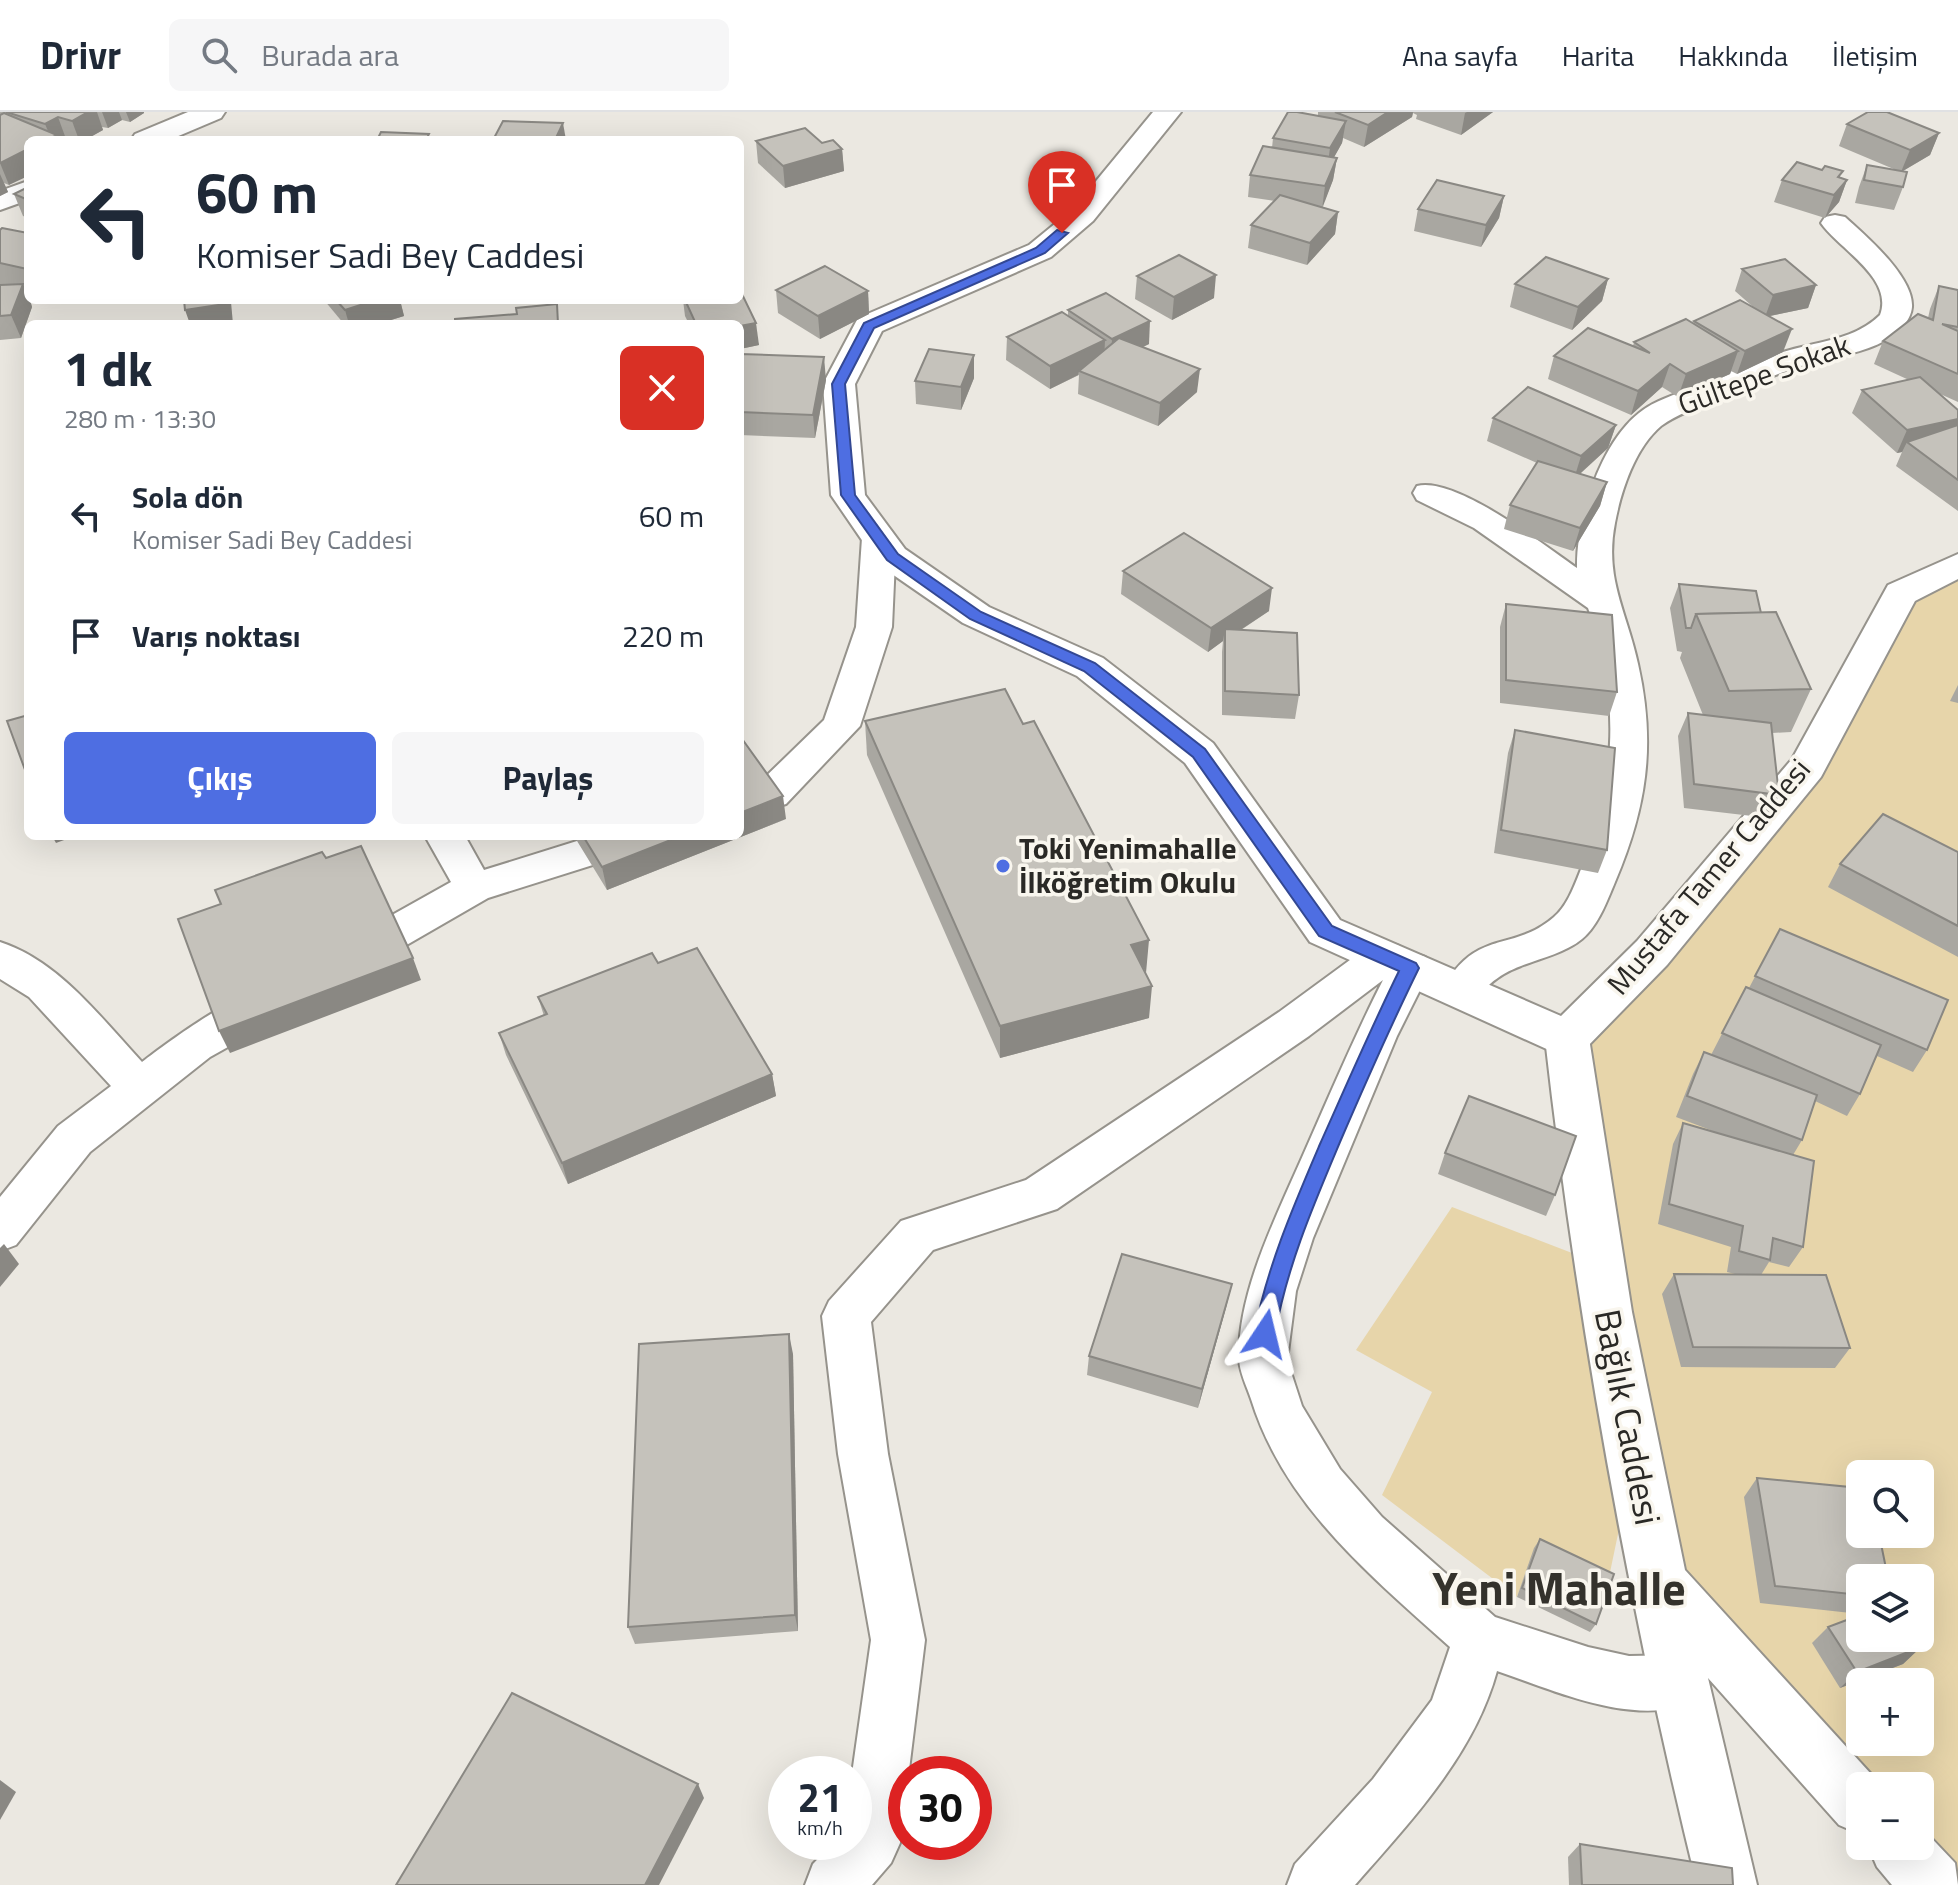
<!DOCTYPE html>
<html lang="tr">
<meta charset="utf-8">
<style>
body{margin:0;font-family:"Titillium Web",sans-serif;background:#f6f6f7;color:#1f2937;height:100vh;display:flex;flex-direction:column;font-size:30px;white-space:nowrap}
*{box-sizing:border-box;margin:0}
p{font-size:26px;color:#747a83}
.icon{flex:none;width:44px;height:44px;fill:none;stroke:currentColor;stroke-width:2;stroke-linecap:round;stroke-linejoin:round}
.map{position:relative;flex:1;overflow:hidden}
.details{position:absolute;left:24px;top:208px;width:720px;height:520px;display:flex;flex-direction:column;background:#fff;border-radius:12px;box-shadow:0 8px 32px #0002}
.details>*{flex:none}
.hud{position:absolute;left:24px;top:24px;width:720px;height:168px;border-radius:12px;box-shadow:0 8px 32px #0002;background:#fff;color:#1f2937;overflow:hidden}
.tools{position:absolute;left:1846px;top:1348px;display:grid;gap:16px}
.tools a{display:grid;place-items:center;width:88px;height:88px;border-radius:12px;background:#fff;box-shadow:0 8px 32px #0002;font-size:40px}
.speed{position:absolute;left:768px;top:1644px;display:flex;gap:16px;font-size:40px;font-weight:700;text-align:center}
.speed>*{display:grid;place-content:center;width:104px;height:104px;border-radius:50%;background:#fff;box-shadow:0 8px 32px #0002;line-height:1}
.speed small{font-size:20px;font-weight:400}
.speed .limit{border:12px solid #d22;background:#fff;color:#111}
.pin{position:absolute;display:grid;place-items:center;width:68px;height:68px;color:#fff;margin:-82px -34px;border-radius:50% 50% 50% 0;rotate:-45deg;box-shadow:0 0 8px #0007}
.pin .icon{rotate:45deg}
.me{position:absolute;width:88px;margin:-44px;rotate:10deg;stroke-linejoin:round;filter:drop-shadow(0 0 6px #0008)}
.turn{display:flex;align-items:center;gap:28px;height:168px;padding:0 40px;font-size:36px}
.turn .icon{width:104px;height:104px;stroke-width:2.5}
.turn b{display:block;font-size:56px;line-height:68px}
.round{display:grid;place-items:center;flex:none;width:84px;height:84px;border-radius:12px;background:#f6f6f7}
.summary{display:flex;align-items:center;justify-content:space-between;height:136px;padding:0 40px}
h1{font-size:48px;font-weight:700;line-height:60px}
.primary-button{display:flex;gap:16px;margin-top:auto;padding:16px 40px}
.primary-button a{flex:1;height:92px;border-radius:12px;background:#4e6ee2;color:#fff;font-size:32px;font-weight:700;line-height:92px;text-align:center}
.primary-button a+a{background:#f6f6f7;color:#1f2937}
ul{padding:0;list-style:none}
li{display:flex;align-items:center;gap:24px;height:120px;padding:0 40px}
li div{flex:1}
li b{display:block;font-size:30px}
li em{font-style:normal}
header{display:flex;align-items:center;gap:48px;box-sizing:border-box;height:112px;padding:0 40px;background:#fff;border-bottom:2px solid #e0e1e3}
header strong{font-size:38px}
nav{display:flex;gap:44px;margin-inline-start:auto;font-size:28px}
.search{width:560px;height:72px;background:#f6f6f7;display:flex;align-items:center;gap:20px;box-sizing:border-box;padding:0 28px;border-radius:12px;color:#747a83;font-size:30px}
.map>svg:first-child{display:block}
.green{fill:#e7d5aa;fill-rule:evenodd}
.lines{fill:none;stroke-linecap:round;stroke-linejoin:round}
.minor-casing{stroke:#96938c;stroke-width:4}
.tertiary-casing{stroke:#96938c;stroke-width:4}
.secondary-casing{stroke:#96938c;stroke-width:4}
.minor{fill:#fff;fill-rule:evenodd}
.tertiary{fill:#fff;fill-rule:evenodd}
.secondary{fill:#fff;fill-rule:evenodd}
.wall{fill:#a9a7a1}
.shaded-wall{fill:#8a8883}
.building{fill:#c5c2bb;stroke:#8a8883;stroke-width:2}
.route{fill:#4e6ee2;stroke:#334893;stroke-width:2}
.poi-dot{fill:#4e6ee2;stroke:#f9f6ee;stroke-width:3}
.labels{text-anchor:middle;stroke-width:7;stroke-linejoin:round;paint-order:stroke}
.street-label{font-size:30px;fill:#2a2926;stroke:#f9f6ee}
.poi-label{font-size:30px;font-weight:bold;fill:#2a2926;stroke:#f9f6ee;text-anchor:start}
.near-street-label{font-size:36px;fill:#2a2926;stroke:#f9f6ee}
.near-district-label{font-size:46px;font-weight:bold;fill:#34322c;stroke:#f9f6ee}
</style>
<header>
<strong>Drivr</strong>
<div class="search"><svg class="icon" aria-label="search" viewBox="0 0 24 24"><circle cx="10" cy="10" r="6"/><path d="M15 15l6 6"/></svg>Burada ara</div>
<nav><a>Ana sayfa</a><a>Harita</a><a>Hakkında</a><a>İletişim</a></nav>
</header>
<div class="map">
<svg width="1958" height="1773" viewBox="0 0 1958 1773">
<rect width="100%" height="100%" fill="#ebe8e1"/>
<path class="green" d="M1958 453V1773L1920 1734V1674H1860L1659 1470 1633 1350 1608 1470 1535 1436 1517 1485 1382 1383 1432 1280 1356 1238 1452 1095 1598 1151 1567 926 1807 655 1901 481ZM1860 1362H1920V1422H1860ZM1860 1466H1920V1526H1860ZM1860 1570H1920V1630H1860Z"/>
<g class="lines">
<g class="minor-casing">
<g id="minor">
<path d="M1835 103 1845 105C1866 124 1914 165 1912 195 1911 209 1897 222 1886 228 1864 241 1836 244 1811 251 1778 260 1747 275 1716 288 1697 296 1677 302 1661 314 1635 336 1621 379 1615 411 1604 467 1627 500 1638 552 1656 632 1647 695 1615 770 1607 789 1598 814 1582 827 1565 841 1541 846 1521 854 1510 858 1499 864 1490 872 1472 889 1477 901 1447 891L1441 880C1476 814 1511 842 1554 805 1569 792 1576 769 1583 752 1617 666 1620 583 1588 496L1474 416 1417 388 1413 381 1417 374C1455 364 1544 433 1577 456 1576 408 1600 332 1639 301 1655 288 1675 283 1694 275 1726 262 1757 247 1790 238 1821 229 1856 227 1880 203 1894 166 1839 137 1821 111L1825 105Z"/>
<polygon points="879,416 891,419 896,426 892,515 860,614 786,692 740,706 740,678 758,672 824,608 856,515 862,426 867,419"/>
<polygon points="425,724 465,724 484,758 593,724 659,724 653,734 488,786 365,857 350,862 335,857 329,846 335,835 451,770"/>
<path d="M1384 829 1399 834 1403 842 1410 840 1425 845 1431 856 1397 924 1313 1126 1296 1179 1287 1248 1302 1294 1340 1357 1382 1405 1495 1505 1588 1535 1629 1544 1680 1543 1699 1551 1707 1570 1699 1589C1634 1616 1559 1580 1497 1559 1474 1643 1411 1709 1355 1773H1287L1295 1752 1373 1667 1432 1588 1450 1535C1370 1463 1284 1393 1251 1287 1247 1275 1239 1259 1239 1246 1238 1181 1274 1109 1300 1050 1327 989 1353 927 1383 868L1309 924 1057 1097 933 1138 871 1210 888 1342 925 1528 900 1731 891 1751 872 1773H805L813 1752 834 1730H854L852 1662 871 1528 838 1342 822 1204 829 1189 901 1109 1026 1068 1279 900 1369 834Z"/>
<path d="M0 830C59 849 101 906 142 950 168 930 235 881 265 877 271 876 277 879 283 880L289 892 283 904 210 945 90 1040 16 1133 0 1139V1085L58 1014 111 974 29 885 0 867Z"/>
</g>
</g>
<g class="tertiary-casing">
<g id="tertiary">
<polygon points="188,0 225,0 221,6 169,28 131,28 135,22"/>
<polygon points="28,69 28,88 0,98 0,79"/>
<path d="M1567 908 1583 913 1589 926 1632 1200 1685 1458 1882 1674H1860V1722L1839 1713 1708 1566 1757 1773H1697C1629 1496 1577 1209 1545 926L1551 913Z"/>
<polygon points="1920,1714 1955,1751 1958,1773 1892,1773 1877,1755 1868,1734 1920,1734"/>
</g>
</g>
<g class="secondary-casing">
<polygon id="secondary" points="1153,0 1181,0 1093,109 1051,145 882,219 855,272 865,383 905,437 989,495 1103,546 1213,631 1340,808 1561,904 1637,829 1792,647 1888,473 1958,442 1958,467 1915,489 1821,665 1667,853 1583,939 1567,944 1551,939 1310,830 1185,651 1077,564 963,511 879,453 831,383 823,272 858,206 1029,133 1073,97"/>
</g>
<use href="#minor" class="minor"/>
<use href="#tertiary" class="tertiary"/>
<use href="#secondary" class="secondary"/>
</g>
<g class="wall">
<polygon points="0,0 144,0 144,1 130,10 122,8 108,16 102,15 103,18 85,28 70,28 66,27 64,28 28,28 9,73 4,71 8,80 0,84"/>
<polygon points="1318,0 1493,0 1461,23 1416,7 1417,3 1413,1 1412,5 1364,35 1343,26 1342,31 1334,45 1337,46 1333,68 1322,95 1338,100 1335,122 1307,153 1248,136 1251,113 1275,89 1248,85 1250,63 1272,36 1273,26 1318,4"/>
<polygon points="1847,12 1939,21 1930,43 1903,59 1903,75 1894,98 1855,91 1859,75 1867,53 1896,58 1839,34"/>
<polygon points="756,29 822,31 842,37 844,59 785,76 758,51"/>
<polygon points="1840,66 1847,68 1839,90 1825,106 1774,90 1782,68"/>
<polygon points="28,75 28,106 23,104 14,82"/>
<polygon points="1504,84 1499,106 1481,135 1414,119 1418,97"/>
<polygon points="0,118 28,121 28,178 25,177 28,188 30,188 32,195 21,226 0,228 0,173 6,173 0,172"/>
<polygon points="1742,157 1816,173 1808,196 1770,204 1783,240 1737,262 1731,259 1730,262 1678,285 1662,275 1631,303 1548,267 1554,244 1633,234 1634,230 1693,211 1694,209 1752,194 1735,179"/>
<polygon points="1137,164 1214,186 1172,208 1135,187"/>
<polygon points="1608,167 1602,189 1572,218 1510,195 1515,172"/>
<polygon points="1939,174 1958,178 1958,290 1938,281 1958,298 1958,399 1896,354 1902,340 1897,341 1852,301 1862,278 1909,268 1874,252 1883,229 1928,206 1930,197"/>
<polygon points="776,178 868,179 869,202 820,227 778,201"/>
<polygon points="324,188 400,188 404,204 378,212 344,212"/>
<polygon points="683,188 740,188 759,233 740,237 740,212 689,212 685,204"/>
<polygon points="1068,198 1149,232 1143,235 1197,280 1158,314 1078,282 1079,263 1050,277 1006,248 1007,225 1068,204"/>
<polygon points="740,242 826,268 815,326 740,323"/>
<polygon points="974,266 961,298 916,292 915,269"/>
<polygon points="1493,306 1616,313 1608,336 1580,362 1607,370 1600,394 1573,439 1504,417 1510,393 1537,351 1487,329"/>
<polygon points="1123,459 1269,499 1241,518 1299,583 1295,607 1222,603 1222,540 1223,529 1208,540 1121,482"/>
<polygon points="1679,472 1761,501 1811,577 1791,620 1772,621 1779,683 1769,706 1684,696 1678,624 1688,601 1703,603 1680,546 1682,540 1677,539 1670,496"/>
<polygon points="1506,492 1617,580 1609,604 1500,591 1500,515"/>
<polygon points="1958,573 1958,591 1950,589"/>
<polygon points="865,609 1146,861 1149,906 1000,946 867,643"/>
<polygon points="1515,618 1607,738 1598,761 1494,741 1508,641"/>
<polygon points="786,707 607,778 574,724 740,724"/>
<polygon points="1958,740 1958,845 1828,775 1840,752"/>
<polygon points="1780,817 1927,938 1913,960 1877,944 1860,982 1847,1004 1815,989 1802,1028 1793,1043 1803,1135 1789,1155 1769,1150 1761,1163 1850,1236 1835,1256 1681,1255 1662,1182 1674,1162 1735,1162 1727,1160 1731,1135 1658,1112 1673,1032 1683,1011 1713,1019 1676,1005 1693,962 1704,940 1711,943 1746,875 1749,876"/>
<polygon points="658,851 772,962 776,984 568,1072 506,943 499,921 544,904 538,885"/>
<polygon points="1445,1041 1555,1083 1546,1104 1438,1062"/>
<polygon points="1227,1192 1198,1296 1087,1263 1089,1244"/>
<polygon points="793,1242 798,1519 635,1532 628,1515"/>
<polygon points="1757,1366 1860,1466 1860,1502 1760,1491 1744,1385"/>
<polygon points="1540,1427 1596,1512 1590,1520 1517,1485 1534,1436"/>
<polygon points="1828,1515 1921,1535 1903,1552 1840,1576 1812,1531"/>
<polygon points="1580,1732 1733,1773 1569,1773 1568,1745"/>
</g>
<g class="shaded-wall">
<polygon points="88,0 97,0 103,18 85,28 79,28 72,9"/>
<polygon points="102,0 119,0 122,8 108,16"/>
<polygon points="126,0 144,0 144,1 130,10"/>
<polygon points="1388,0 1413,0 1412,5 1364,35 1368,13"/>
<polygon points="1467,0 1493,0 1461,23 1465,1"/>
<polygon points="58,5 66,27 64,28 47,28 51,26 45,12"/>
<polygon points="1346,9 1342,31 1327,58 1330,36"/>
<polygon points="563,11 566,28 555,28"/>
<polygon points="1939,21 1930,43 1901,60 1910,38"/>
<polygon points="28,37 28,64 9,73 0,51"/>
<polygon points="842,37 844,59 785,76 783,54"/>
<polygon points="1337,46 1333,68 1322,97 1325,74"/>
<polygon points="0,62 8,80 0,84"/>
<polygon points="1847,68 1839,90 1825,106 1834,83"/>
<polygon points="1504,84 1499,106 1481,135 1486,113"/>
<polygon points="1338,100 1335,122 1307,153 1310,131"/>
<polygon points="1216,163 1214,186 1172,208 1174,185"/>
<polygon points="1608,167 1602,189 1572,218 1578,195"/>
<polygon points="23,172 28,184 28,188 30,188 32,195 21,226 11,203"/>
<polygon points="1816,173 1808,196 1765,205 1773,183"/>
<polygon points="868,179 869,202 820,227 818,204"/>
<polygon points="225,188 231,188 231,190 233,212 190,212 185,198"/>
<polygon points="376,188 400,188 404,204 378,212 349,212 345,198"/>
<polygon points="1150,209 1149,232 1111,250 1112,227"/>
<polygon points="756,211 759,233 740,237 740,214"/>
<polygon points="1792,217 1783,240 1737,262 1745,239"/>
<polygon points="1105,228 1104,251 1079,259 1078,263 1050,277 1050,254"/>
<polygon points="1738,239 1730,262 1678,285 1686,262"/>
<polygon points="974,243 974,266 961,298 961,275"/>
<polygon points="824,245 826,268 815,326 813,303"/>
<polygon points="1670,252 1662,275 1631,303 1638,279"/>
<polygon points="1200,257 1197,280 1158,314 1160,291"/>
<polygon points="1958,307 1958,322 1907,330 1902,340 1897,341 1907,318"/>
<polygon points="1616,313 1608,336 1574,367 1581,344"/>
<polygon points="1607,370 1600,394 1573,439 1580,416"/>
<polygon points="1272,476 1269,499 1225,528 1225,517 1223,529 1208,540 1211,516"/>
<polygon points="783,684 786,707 607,778 602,755 681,724 740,724 740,701"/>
<polygon points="52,724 75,724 56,731"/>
<polygon points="1149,828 1146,861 1131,833"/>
<polygon points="413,846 421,868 230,941 219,919"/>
<polygon points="1152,874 1149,906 1000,946 1000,914"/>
<polygon points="772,962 776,984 568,1072 562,1051"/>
<polygon points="4,1132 19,1152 0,1175 0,1136"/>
<polygon points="1232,1172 1227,1192 1198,1296 1202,1277"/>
<polygon points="789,1222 793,1242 798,1519 795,1503"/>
<polygon points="1921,1535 1903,1552 1840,1576 1857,1560"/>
<polygon points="0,1668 16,1680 0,1708"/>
<polygon points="698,1672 704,1686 659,1773 645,1773"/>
</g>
<g class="building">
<polygon points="6,0 88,0 72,9 58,5 45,12"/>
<polygon points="1288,0 1297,0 1346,9 1330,36 1273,26"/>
<polygon points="1335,0 1388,0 1368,13"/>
<polygon points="1868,0 1887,0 1939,21 1910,38 1847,12"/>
<polygon points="4,1 57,23 47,28 28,28 28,37 0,51 0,3"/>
<polygon points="503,9 563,11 555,28 493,28"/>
<polygon points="805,16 822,31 833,28 842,37 783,54 756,29"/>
<polygon points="381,20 429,22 426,28 377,28"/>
<polygon points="1263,34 1337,46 1325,74 1250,63"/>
<polygon points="1797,50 1822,58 1825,54 1843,59 1838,65 1847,68 1834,83 1782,68"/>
<polygon points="1867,53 1907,60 1903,75 1864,68"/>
<polygon points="1437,68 1504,84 1486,113 1418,97"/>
<polygon points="28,75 28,88 14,82"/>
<polygon points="1280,83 1338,100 1310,131 1251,113"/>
<polygon points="2,116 28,121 27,157 0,151 0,118"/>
<polygon points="1179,143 1216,163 1174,185 1137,164"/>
<polygon points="1546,145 1608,167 1578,195 1515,172"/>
<polygon points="1785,147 1816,173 1773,183 1742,157"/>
<polygon points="825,154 868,179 818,204 776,178"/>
<polygon points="23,172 11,203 0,204 0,173"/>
<polygon points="1939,174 1958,178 1958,215 1942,212 1958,219 1958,262 1883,229 1918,202 1933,208"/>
<polygon points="740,178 756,211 740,214 740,212 696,212 685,188 740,188"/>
<polygon points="1106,181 1150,209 1112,227 1068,198"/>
<polygon points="184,188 225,188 225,192 185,198"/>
<polygon points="336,188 376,188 345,198"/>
<polygon points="1740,188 1792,217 1745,239 1694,209"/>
<polygon points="557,192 558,212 455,212 455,207 517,202 516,196"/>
<polygon points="1062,200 1105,228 1050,254 1007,225"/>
<polygon points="1686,207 1738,239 1686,262 1670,252 1638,279 1554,244 1588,216 1650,241 1634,230"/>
<polygon points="1119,226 1200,257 1160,291 1079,259"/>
<polygon points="929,237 974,243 961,275 915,269"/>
<polygon points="740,242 824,245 813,303 740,300"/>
<polygon points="1920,265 1958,298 1958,307 1907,318 1862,278"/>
<polygon points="1528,275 1616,313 1581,344 1493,306"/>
<polygon points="1958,313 1958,368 1907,330"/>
<polygon points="1538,349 1607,370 1580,416 1510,393"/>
<polygon points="1184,421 1272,476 1211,516 1123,459"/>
<polygon points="1679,472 1756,479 1761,501 1696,502 1691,516 1686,516"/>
<polygon points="1506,492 1612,503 1617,580 1506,568"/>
<polygon points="1776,500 1811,577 1729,579 1696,502"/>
<polygon points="1225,517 1297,521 1299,583 1225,579"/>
<polygon points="1005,577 1023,612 1034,609 1149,828 1131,833 1152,874 1000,914 865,609"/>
<polygon points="1688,601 1771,611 1779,683 1694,672"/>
<polygon points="28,603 28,666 7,609"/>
<polygon points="1515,618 1615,636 1607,738 1501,718"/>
<polygon points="740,624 783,684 740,701"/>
<polygon points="1883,702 1958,740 1958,814 1840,752"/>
<polygon points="583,724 681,724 602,755"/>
<polygon points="361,734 413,846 219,919 178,807 221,792 215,778 322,740 326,746"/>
<polygon points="1780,817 1948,888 1927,938 1755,864"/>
<polygon points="697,836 772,962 562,1051 499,921 547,902 538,885 652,841 658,851"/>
<polygon points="1746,875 1881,933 1860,982 1722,921"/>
<polygon points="1704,940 1817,983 1802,1028 1687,984"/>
<polygon points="1469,984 1576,1024 1555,1083 1445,1041"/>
<polygon points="1683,1011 1814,1049 1803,1135 1773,1126 1770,1148 1739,1139 1743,1114 1669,1092"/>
<polygon points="1122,1142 1232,1172 1202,1277 1089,1244"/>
<polygon points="1674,1162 1826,1163 1850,1236 1693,1235"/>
<polygon points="789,1222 795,1503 628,1515 639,1232"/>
<polygon points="1757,1366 1860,1376 1860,1422 1879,1422 1888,1466 1860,1466 1860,1483 1775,1474"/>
<polygon points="1540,1427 1614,1462 1596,1512 1522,1476"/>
<polygon points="1860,1503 1860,1526 1915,1526 1921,1535 1857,1560 1828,1515"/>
<polygon points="512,1581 698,1672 645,1773 396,1773"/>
<polygon points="1580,1732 1732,1756 1733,1773 1582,1773"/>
</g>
<path class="route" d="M1057 118 1068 121 1045 141 874 216 845 272 855 383 898 442 981 500 1095 551 1205 637 1332 814 1416 851 1419 856C1391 913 1365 972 1340 1030 1313 1094 1287 1154 1275 1222L1272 1229 1265 1231 1257 1229 1254 1222C1267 1155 1293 1095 1320 1032 1346 974 1371 916 1399 859L1319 824 1193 645 1084 559 970 507 887 448 841 383 832 272 864 211 1036 136Z"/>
<circle class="poi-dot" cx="1003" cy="754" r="8"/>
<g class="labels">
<g class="street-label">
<text transform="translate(1764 263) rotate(-20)" y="10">Gültepe Sokak</text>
<text transform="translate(1709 765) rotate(-50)" y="10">Mustafa Tamer Caddesi</text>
</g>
<g class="poi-label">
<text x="1019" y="747">Toki Yenimahalle<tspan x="1019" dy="34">İlköğretim Okulu</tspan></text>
</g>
<g class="near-street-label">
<text transform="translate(1628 1305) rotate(79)" y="13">Bağlık Caddesi</text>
</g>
<g class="near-district-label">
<text x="1559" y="1493">Yeni Mahalle</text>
</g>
</g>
</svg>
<div class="tools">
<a><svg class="icon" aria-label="search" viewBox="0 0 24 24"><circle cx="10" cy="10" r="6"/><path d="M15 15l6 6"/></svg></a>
<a><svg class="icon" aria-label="layers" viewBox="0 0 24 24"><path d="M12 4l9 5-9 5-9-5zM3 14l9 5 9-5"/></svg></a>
<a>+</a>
<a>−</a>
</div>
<div class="speed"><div>21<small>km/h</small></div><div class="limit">30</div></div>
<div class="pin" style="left:1062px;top:121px;background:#d93025"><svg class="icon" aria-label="arrive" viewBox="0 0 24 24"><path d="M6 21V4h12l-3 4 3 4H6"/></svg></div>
<svg class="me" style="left:1265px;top:1222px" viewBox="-20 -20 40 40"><path d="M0-17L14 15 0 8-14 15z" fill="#4e6ee2" stroke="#fff" stroke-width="4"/></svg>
<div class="hud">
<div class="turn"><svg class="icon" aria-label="left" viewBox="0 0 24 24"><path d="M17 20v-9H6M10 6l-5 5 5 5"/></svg><div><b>60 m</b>Komiser Sadi Bey Caddesi</div></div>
</div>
<section class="details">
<div class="summary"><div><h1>1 dk</h1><p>280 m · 13:30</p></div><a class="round" style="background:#d93025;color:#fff"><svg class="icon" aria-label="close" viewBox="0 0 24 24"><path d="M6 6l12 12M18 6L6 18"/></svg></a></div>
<ul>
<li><svg class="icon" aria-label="left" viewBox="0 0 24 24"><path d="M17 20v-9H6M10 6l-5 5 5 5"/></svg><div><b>Sola dön</b><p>Komiser Sadi Bey Caddesi</p></div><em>60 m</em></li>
<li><svg class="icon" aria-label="arrive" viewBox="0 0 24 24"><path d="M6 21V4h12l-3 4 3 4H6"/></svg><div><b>Varış noktası</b></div><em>220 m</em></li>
</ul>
<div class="primary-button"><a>Çıkış</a><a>Paylaş</a></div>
</section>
</div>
